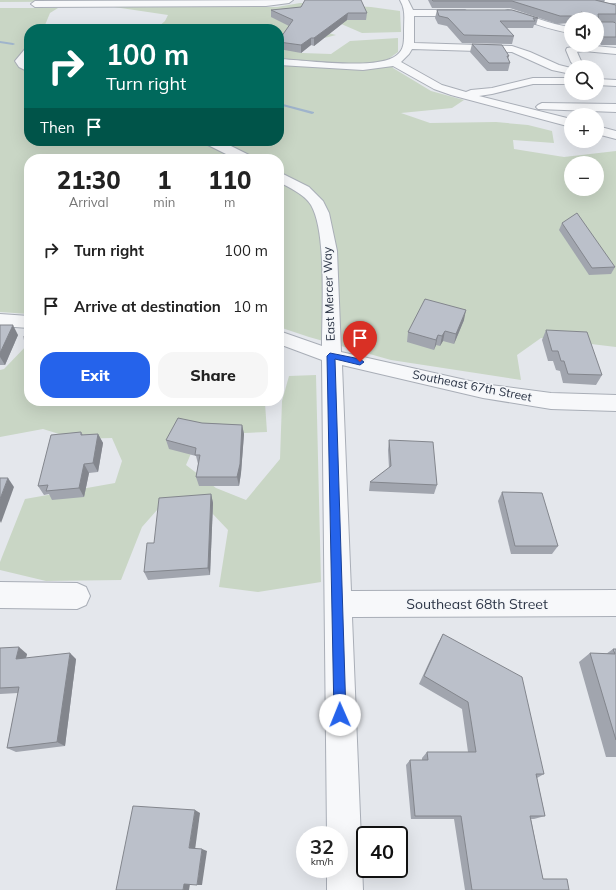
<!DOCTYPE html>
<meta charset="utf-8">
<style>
body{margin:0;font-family:Mulish,sans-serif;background:#f6f6f6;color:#222;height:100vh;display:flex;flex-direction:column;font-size:15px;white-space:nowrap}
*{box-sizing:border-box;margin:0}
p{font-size:13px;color:#767676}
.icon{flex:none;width:22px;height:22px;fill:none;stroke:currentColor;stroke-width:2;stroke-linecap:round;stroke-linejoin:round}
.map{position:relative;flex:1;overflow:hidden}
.side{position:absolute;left:24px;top:154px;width:260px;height:252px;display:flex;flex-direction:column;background:#fff;border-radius:16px;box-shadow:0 4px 16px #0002}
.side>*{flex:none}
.top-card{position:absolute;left:24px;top:24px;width:260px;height:122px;border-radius:16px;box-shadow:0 4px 16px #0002;background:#00695c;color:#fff;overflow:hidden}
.controls{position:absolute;left:564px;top:12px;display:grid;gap:8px}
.controls a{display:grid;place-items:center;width:40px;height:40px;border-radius:50%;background:#fff;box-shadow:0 4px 16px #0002;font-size:20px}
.speed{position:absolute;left:296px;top:826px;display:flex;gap:8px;font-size:20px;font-weight:700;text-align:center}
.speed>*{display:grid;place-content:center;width:52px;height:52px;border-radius:50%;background:#fff;box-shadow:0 4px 16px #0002;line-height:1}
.speed small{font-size:10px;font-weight:400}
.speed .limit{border:2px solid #111;border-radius:6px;background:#fff;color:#111}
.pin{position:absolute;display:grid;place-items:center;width:34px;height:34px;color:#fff;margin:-41px -17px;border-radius:50% 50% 50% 0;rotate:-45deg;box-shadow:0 0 4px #0007}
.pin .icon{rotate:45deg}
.me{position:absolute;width:44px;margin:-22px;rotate:359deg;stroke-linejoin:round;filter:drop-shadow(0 0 3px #0008)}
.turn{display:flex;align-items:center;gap:14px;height:84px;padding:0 16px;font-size:18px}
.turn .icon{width:52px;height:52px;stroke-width:2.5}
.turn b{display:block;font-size:28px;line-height:34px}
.then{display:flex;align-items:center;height:38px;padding:0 16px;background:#0003;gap:8px;font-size:15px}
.eta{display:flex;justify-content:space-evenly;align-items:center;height:68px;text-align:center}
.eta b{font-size:24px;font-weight:800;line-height:28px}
.cta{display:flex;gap:8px;margin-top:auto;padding:8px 16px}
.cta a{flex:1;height:46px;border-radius:16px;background:#2563eb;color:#fff;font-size:16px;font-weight:800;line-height:46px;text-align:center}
.cta a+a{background:#f6f6f6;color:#222}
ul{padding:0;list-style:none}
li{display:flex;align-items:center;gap:12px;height:56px;padding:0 16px}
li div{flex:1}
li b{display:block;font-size:15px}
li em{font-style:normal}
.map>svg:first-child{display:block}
.green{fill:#c9d6c5;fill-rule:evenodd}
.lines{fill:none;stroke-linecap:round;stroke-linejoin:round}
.stream{fill:#9fb4cc;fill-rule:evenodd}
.minor-casing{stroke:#a9aeb7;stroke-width:2}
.minor{fill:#f7f8fa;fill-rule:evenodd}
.wall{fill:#a1a5ae}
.shaded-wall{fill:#83868d}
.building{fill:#bbc0ca;stroke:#83868d}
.route{fill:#2563eb;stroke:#184099}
.labels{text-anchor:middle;stroke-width:3;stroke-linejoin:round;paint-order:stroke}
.street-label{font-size:12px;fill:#2b3445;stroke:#f4f6f9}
.near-street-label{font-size:14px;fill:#2b3445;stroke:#f4f6f9}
</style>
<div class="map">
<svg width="616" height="890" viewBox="0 0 616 890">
<rect width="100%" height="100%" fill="#e4e7ec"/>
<g class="green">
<polygon points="0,0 200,0 201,1 0,2"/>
<path d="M300 3 371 7 400 11 401 32 362 33 339 23 320 31 336 35 285 48 302 53 331 54 350 41 398 38V52L387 60 393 68 431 91 464 100 452 108 401 113 430 123 496 122 528 125 552 131 554 143 513 140 514 149 564 157 616 151V347L541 338 517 355 521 380 391 360 309 337 279 327V159H29V314L0 312V8H58L50 13 45 25C83 28 120 26 158 27L165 21 168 15 114 7H277ZM29 29H279V141H29ZM571 163H597V189H571Z"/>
<polygon points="29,343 29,401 263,401 265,403 267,432 199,435 186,465 216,488 246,500 280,459 282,401 289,376 316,375 321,582 258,592 219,587 228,530 210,511 165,501 142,527 121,580 46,581 0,570 0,562 25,499 115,483 122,461 112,438 75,439 43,429 0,437 0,370 4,369"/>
</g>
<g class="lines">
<g class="stream">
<polygon points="0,41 13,43 15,44 13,45 0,43"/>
<polygon points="279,103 314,112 314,113 312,114 279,105"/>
</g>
<g class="minor-casing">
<g id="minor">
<polygon points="293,0 289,3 266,6 35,7 31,4 35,1"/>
<path d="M400 0H408L413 10H465L469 13 465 16H414V43L512 46 530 52 559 65 571 68V74L552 70 512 52 412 49 409 54 401 62 442 85 466 92 471 90 492 88 533 78H571V84H533L492 94 479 96 571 119V127L451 95 434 89 393 66 363 70 279 65V59C305 60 378 71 397 55 405 49 404 39 404 30 404 19 406 10 400 0Z"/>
<polygon points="602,0 616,0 616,3 606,3"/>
<path d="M508 10C530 14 549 25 571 27V33C548 30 527 20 505 15L504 13 505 11Z"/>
<polygon points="584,45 616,48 616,54 584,51 577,52 581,61 587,67 576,67 571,62 566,50 567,48"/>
<polygon points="29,48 29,57 25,61 29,64 29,72 19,67 15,61 25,49"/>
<polygon points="597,79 616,80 616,86 597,85"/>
<polygon points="542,103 616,104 616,112 538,109 536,107 538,105"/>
<polygon points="597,126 616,131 616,139 597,134"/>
<polygon points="205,141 221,141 251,156 253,159 236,159 206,144"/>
<path d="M279 172 309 187 323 201 329 213 337 251 341 352 483 384 551 393 616 395V411L551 409 483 398 342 365 351 591 616 590V616L352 617 363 890H327V869H339V835H327L322 360 279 344V331L322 346C322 312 327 232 311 205 304 194 290 188 279 182Z"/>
<polygon points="0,314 29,316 29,328 0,326"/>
<polygon points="0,582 77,583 86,587 90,596 86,605 77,609 0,608"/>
</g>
</g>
<use href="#minor" class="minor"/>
</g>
<g class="wall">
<polygon points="428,0 605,0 604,2 616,5 616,22 599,22 616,23 616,45 601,45 597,40 597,19 571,19 569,23 557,24 510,8 432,8"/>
<polygon points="271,10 367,13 366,20 347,20 314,46 311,45 301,53 279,49 279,40 289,26 271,17"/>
<polygon points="437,10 538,18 536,25 534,25 533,28 507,28 514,36 512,44 462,43 447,26 438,24 435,18"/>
<polygon points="472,44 509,56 508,59 510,63 508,71 487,71 470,52"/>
<polygon points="562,223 615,267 611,274 589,275 559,230"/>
<polygon points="464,320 454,344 443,341 440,346 436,345 434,350 407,342 408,332"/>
<polygon points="0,325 18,335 5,365 0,365"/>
<polygon points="546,330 602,375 596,385 563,383 560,371 556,370 553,361 548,361 542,340"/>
<polygon points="29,335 29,360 26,354"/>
<polygon points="202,423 242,425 244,434 241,473 239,486 199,486 196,477 198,464 196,456 169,449 166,440"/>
<polygon points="81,432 83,435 98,434 103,443 98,472 89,473 84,497 52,500 49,494 44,495 38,486"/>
<polygon points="389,440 437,485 434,494 369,491 370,482 389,468 388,450"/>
<polygon points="502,492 558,546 552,554 511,554 498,501"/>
<polygon points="211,494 213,503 210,575 148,580 144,572 154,543"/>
<polygon points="443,634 544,774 537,778 545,816 534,819 531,819 543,879 569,890 465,890 454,819 411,819 406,765 410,760 422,760 422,758 427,752 468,752 462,709 419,684 438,643"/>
<polygon points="0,648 27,654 26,658 76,659 65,746 16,752 7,748 18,693 0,694"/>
<polygon points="613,649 616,649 616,757 606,757 579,662 590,653 606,654"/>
</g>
<g class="shaded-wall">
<polygon points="582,12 580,19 571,19 571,23 569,23 572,16"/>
<polygon points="348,13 347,20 314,46 314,38"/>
<polygon points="311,38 311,45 301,53 301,45"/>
<polygon points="466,310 464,320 454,344 456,334"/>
<polygon points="13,325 18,335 5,365 0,357 0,353"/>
<polygon points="445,331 443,341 440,346 442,336"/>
<polygon points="438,335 436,345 434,350 436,340"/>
<polygon points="242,425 244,434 241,473 239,486 237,477"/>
<polygon points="98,434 103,443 98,472 93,463"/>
<polygon points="84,464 89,473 84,497 79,488"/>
<polygon points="8,478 14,487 1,523 0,521 0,499"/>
<polygon points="211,494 213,503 210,575 208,568"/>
<polygon points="19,647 27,654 24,665 16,659"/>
<polygon points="70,653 76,659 65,746 57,742"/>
<polygon points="195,810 200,813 195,850 189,848"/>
<polygon points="202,849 207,851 202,885 197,885"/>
<polygon points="184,884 190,884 189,890 183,890"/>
</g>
<g class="building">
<polygon points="305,0 361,0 367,13 348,13 314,38 311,38 301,45 279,42 279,40 293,20 271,10 301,7"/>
<polygon points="432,0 595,0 616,5 616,14 598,14 599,22 613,22 616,23 616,37 604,37 597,29 597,19 588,19 582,12 572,16 560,16 512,1 433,1"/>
<polygon points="437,10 512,10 538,18 533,18 535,21 500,21 514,36 464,35 448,18 439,16"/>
<polygon points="472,44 502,45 509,56 507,56 510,63 489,63"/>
<polygon points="577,213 615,267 592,268 562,223"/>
<polygon points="425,299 466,310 456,334 445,331 442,336 438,335 436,340 408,332"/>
<polygon points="0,325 13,325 0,353"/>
<polygon points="546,330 587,332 602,375 568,374 564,361 561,361 558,351 552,351"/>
<polygon points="29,335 29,354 26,354 24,336"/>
<polygon points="178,418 202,423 242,425 240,464 237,477 196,477 200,455 195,455 196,448 166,440"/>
<polygon points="81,432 81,435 98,434 93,463 84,464 79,488 46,491 48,485 38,486 51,435"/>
<polygon points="389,440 433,442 437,485 370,482 391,466"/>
<polygon points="0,478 8,478 0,499"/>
<polygon points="502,492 542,493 558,546 515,546"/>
<polygon points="211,494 208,568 144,572 147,543 154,543 159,498"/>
<polygon points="443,634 522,677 544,774 536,774 545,816 530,816 543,879 567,879 569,890 472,890 461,816 415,816 410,760 428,760 427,752 476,752 468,702 424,676"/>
<polygon points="19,647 16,659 70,653 57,742 7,748 19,687 0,688 0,648"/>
<polygon points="613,649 616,649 616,740 590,653 615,654"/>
<polygon points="133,806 195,810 189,848 202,849 197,885 184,884 183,890 116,890"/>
</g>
<polygon class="route" points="330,353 360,359 364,362 360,365 335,359 346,715 345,720 340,722 336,720 334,715 327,356"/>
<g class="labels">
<g class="street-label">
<text transform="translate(329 294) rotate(-92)" y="4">East Mercer Way</text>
<text transform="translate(472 386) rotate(11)" y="4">Southeast 67th Street</text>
</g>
<g class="near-street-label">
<text x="477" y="609">Southeast 68th Street</text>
</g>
</g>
</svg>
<div class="controls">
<a><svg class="icon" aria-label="sound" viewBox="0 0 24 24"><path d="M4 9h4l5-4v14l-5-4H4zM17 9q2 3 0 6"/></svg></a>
<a><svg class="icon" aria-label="search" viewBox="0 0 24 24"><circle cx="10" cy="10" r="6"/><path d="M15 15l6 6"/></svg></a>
<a>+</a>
<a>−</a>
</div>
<div class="speed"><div>32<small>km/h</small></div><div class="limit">40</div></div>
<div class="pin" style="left:360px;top:362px;background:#d93025"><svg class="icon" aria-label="arrive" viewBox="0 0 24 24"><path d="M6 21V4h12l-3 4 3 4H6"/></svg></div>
<svg class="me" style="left:340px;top:715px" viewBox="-20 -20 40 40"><circle r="19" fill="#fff"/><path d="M0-13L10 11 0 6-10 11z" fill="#2563eb"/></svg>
<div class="top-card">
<div class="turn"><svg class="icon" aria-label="right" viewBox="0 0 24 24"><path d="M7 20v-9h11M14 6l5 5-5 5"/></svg><div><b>100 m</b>Turn right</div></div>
<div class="then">Then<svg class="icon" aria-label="arrive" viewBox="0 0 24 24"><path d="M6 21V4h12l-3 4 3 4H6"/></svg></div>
</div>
<section class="side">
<div class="eta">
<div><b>21:30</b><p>Arrival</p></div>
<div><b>1</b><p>min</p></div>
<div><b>110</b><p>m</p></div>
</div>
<ul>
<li><svg class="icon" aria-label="right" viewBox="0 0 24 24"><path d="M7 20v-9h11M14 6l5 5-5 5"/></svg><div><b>Turn right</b></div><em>100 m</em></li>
<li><svg class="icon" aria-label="arrive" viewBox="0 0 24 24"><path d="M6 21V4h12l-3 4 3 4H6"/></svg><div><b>Arrive at destination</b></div><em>10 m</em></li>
</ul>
<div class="cta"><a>Exit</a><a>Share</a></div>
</section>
</div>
